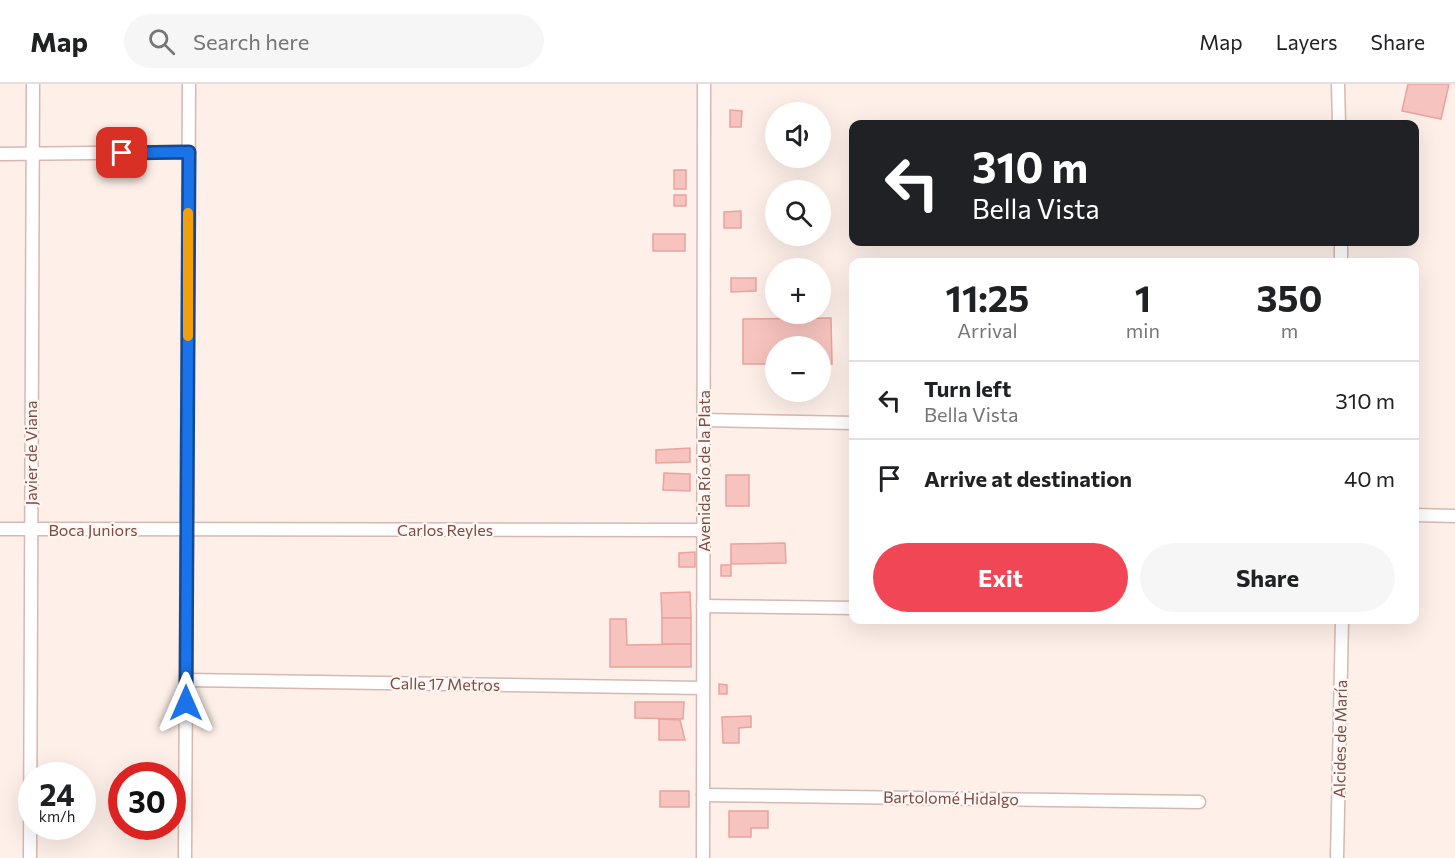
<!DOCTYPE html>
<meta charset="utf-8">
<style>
body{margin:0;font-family:Commissioner,sans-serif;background:#f6f6f6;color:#202124;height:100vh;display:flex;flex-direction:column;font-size:22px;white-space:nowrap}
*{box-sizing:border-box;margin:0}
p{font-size:20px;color:#757577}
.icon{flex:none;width:33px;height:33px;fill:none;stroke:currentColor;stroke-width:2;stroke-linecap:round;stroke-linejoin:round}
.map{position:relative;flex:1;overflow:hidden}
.side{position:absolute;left:849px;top:174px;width:570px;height:366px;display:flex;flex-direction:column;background:#fff;border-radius:12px;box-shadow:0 6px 24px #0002}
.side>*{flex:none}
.banner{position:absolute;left:849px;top:36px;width:570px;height:126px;border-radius:12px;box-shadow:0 6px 24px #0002;background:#202124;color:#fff;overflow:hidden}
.fabs{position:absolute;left:765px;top:18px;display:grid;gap:12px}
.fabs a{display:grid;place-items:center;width:66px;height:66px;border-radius:50%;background:#fff;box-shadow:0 6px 24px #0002;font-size:30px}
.speed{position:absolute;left:18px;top:678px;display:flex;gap:12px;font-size:30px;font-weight:700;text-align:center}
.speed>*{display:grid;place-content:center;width:78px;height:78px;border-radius:50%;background:#fff;box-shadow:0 6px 24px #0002;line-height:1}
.speed small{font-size:15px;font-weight:400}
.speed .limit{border:9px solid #d22;background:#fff;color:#111}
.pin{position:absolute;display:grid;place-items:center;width:51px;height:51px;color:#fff;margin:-26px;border-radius:12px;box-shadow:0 3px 9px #0006}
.me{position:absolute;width:66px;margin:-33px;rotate:0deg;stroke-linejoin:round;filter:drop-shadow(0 0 4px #0008)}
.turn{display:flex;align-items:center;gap:21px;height:126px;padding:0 24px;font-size:27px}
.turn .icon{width:78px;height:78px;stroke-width:2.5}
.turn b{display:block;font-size:42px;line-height:51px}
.eta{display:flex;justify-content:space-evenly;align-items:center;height:102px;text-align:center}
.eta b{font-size:36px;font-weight:700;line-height:42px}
.primary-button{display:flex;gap:12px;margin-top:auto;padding:12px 24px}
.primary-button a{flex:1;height:69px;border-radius:36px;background:#f14655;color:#fff;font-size:24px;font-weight:700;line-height:69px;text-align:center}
.primary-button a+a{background:#f6f6f6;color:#202124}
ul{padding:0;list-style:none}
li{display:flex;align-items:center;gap:18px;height:78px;padding:0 24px;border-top:2px solid #e0e0e0}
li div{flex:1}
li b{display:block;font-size:22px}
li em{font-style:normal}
header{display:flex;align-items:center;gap:36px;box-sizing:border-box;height:84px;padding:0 30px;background:#fff;border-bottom:2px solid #e0e0e0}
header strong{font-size:28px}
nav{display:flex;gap:33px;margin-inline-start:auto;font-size:21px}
.search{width:420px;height:54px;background:#f6f6f6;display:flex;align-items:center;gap:15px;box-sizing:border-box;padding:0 21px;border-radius:33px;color:#757577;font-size:22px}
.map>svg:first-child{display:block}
.building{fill:#f6c3be;stroke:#eaa39d;stroke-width:1.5}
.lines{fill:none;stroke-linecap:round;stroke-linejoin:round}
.minor-casing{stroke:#d6b8b2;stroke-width:15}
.minor{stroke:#fff;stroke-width:12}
.route-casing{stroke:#114b97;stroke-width:15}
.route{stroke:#1a73e8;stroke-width:10}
.slow{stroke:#f59e0b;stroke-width:10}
.labels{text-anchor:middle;stroke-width:4.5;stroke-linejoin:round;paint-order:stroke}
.street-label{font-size:16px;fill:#7c4c49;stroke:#fff5f1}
</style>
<header>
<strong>Map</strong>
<div class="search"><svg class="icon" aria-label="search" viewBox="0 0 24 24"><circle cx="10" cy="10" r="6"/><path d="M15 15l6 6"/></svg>Search here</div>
<nav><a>Map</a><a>Layers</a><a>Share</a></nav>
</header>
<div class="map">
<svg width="1455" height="774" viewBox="0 0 1455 774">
<rect width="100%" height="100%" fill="#fef0e9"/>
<g class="building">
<polygon points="1408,0 1449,0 1441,35 1402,27"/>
<polygon points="730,26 742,27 741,43 730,43"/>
<rect x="674" y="86" width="12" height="19"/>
<rect x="674" y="111" width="12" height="11"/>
<polygon points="741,127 741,144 724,144 724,128"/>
<rect x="653" y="150" width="32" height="17"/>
<polygon points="731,194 756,194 756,207 731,208"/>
<polygon points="831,234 832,280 820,280 820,262 776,262 776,280 743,280 743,235"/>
<polygon points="690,364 690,378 656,379 656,366"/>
<polygon points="664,389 690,390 690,407 663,406"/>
<rect x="726" y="391" width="23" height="31"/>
<polygon points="785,459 786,479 731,480 731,460"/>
<polygon points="695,468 695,483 679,483 679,469"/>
<rect x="721" y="481" width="10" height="11"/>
<polygon points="690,508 691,534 662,534 661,509"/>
<rect x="662" y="534" width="29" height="26"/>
<polygon points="610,535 626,535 627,561 691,560 691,583 610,583"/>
<polygon points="719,600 727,601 727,610 719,610"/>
<polygon points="635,618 684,618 683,635 635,634"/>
<polygon points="751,632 751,643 739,644 739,659 723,659 722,633"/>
<polygon points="659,635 680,636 685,656 659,656"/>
<rect x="660" y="707" width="29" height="16"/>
<polygon points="729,727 768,727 768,744 751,744 751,753 729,753"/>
</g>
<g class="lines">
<g class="minor-casing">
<g id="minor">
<polyline points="1338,0 1339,40"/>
<polyline points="0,70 189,68"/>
<polyline points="1341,158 1341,178"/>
<polyline points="704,336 854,339"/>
<polyline points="1414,431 1455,432"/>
<polyline points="0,445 703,446"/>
<polyline points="703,522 854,524"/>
<polyline points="186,596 703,604"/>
<polyline points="703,711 1199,718"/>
<polyline points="30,774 33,0"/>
<polyline points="185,774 189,0"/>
<polyline points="703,774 704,0"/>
<polyline points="1337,774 1342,536"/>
</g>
</g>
<use href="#minor" class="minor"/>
</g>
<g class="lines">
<g class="route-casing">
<polyline id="route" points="122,69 189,68 186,619"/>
</g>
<use href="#route" class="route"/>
<polyline class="slow" points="188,252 188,129"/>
</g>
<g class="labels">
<g class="street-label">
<text transform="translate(31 369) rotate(-90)" y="6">Javier de Viana</text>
<text transform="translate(704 387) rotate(-90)" y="6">Avenida Río de la Plata</text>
<text x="93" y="452">Boca Juniors</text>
<text x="445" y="452">Carlos Reyles</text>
<text transform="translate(445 600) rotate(1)" y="6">Calle 17 Metros</text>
<text transform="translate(1340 655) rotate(-89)" y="6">Alcides de María</text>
<text transform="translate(951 714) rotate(1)" y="6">Bartolomé Hidalgo</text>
</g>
</g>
</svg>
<div class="fabs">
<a><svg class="icon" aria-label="sound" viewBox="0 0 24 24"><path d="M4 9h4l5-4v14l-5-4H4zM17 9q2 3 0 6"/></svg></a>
<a><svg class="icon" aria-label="search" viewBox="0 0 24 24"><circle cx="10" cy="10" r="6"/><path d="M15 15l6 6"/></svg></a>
<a>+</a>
<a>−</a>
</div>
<div class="speed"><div>24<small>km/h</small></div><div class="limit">30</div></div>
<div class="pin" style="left:122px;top:69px;background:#d93025"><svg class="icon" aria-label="arrive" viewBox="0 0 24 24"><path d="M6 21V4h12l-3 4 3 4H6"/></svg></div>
<svg class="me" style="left:186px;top:619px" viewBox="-20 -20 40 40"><path d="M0-17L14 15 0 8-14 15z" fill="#1a73e8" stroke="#fff" stroke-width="4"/></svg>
<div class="banner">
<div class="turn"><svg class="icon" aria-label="left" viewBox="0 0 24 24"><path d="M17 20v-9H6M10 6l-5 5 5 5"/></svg><div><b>310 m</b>Bella Vista</div></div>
</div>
<section class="side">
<div class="eta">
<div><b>11:25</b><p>Arrival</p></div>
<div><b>1</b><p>min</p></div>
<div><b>350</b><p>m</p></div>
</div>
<ul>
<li><svg class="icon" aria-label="left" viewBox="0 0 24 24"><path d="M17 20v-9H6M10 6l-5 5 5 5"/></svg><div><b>Turn left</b><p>Bella Vista</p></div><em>310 m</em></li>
<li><svg class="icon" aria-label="arrive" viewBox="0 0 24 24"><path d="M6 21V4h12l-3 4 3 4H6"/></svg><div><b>Arrive at destination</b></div><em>40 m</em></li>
</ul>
<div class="primary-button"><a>Exit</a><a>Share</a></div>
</section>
</div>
